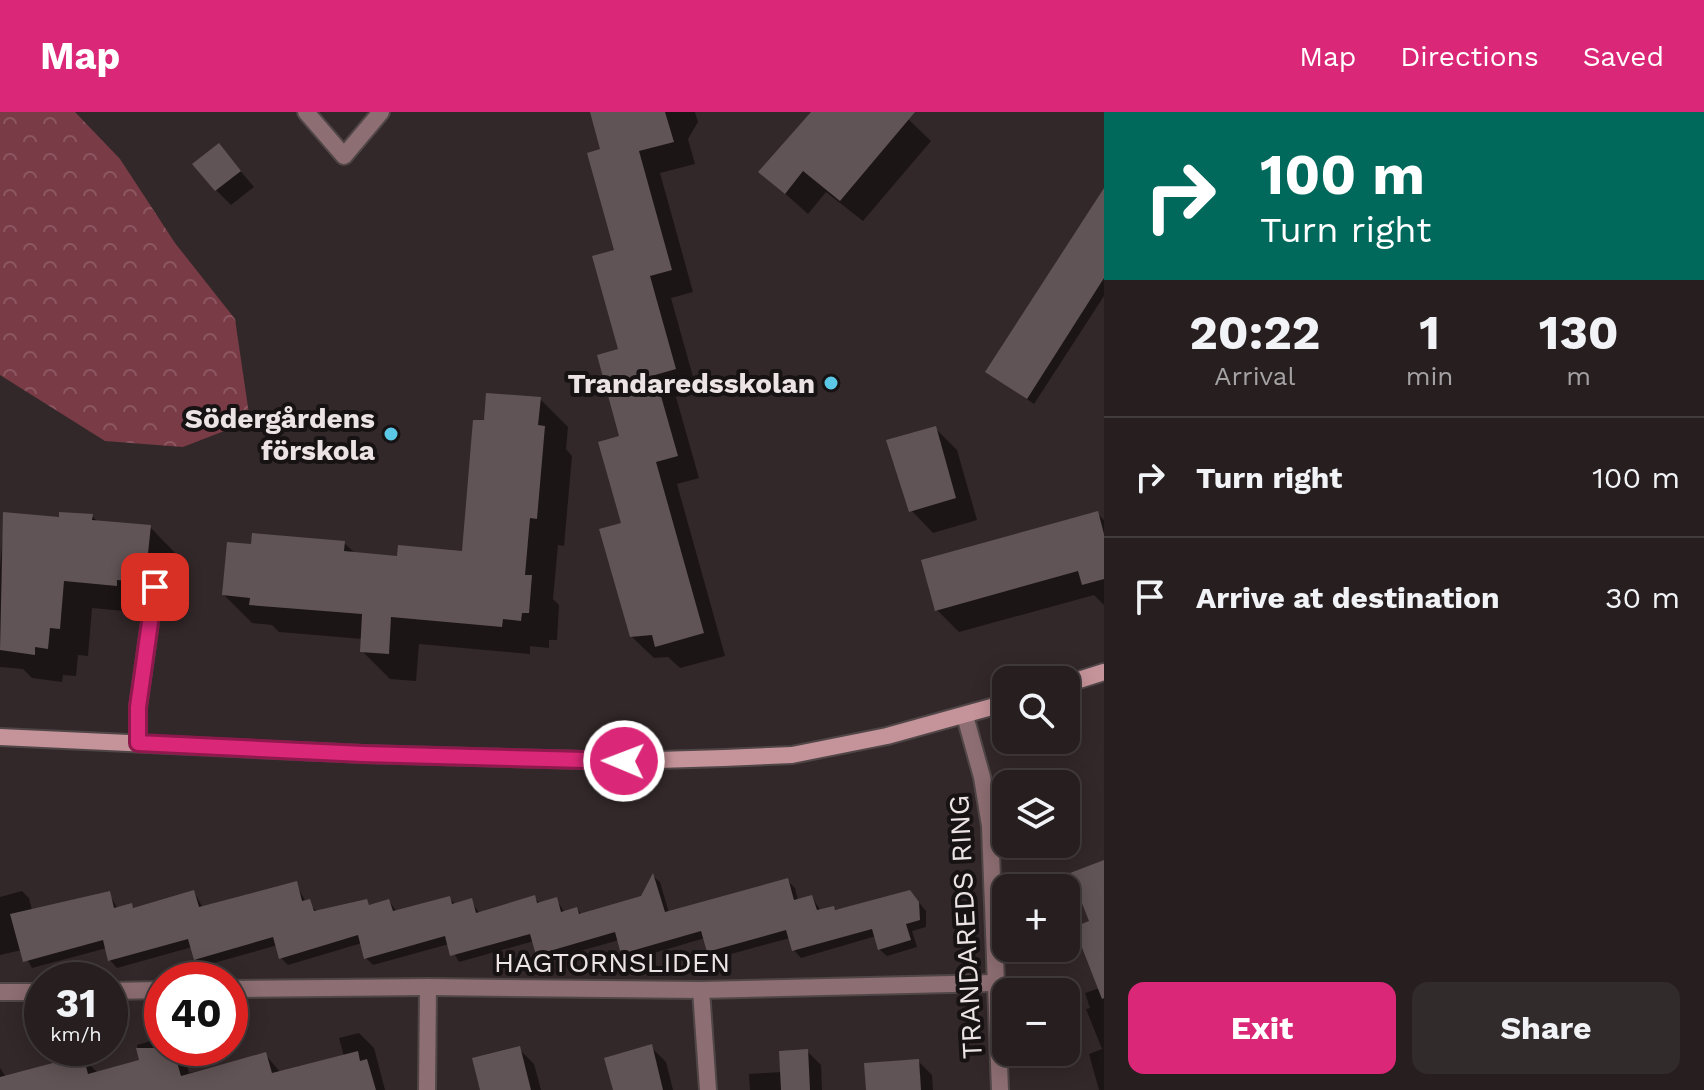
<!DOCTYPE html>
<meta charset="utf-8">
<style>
body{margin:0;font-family:"Work Sans",sans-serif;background:#322b2c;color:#f1f3f6;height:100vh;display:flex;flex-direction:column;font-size:30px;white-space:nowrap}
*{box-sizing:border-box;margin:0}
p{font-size:26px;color:#a4a2a4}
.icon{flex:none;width:44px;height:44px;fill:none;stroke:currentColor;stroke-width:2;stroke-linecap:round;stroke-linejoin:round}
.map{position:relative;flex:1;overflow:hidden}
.sheet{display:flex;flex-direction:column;background:#261e1f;width:600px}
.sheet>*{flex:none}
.hud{background:#00695c;color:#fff;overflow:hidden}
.controls{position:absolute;left:992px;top:554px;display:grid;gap:16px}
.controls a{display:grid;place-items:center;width:88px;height:88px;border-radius:16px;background:#261e1f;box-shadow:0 4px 20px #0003,0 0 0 2px #423c3d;font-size:40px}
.speed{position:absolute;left:24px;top:850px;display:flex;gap:16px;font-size:40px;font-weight:700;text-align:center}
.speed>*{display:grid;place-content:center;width:104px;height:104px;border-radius:50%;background:#261e1f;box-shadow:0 4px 20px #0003,0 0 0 2px #423c3d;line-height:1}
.speed small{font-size:20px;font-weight:400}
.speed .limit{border:12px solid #d22;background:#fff;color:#111}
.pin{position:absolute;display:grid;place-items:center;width:68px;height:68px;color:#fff;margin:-34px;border-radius:16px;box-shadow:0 4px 12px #0006}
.me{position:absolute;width:88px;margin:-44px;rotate:271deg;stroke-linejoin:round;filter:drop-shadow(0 0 6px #0008)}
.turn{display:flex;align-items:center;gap:28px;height:168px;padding:0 24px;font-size:36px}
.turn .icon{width:104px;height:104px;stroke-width:2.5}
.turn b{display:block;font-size:56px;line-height:68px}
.eta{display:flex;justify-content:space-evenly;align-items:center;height:136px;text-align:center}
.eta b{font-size:48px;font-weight:700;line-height:56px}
.button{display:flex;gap:16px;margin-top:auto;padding:16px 24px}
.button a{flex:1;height:92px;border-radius:16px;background:#db2777;color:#fff;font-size:32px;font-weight:700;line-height:92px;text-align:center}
.button a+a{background:#322b2c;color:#f1f3f6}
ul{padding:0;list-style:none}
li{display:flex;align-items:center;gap:24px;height:120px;padding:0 24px;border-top:2px solid #423c3d}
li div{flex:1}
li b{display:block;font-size:30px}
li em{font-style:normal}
header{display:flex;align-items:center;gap:48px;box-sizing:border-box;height:112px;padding:0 40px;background:#db2777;color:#fff}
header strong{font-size:38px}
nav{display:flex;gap:44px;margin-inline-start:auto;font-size:28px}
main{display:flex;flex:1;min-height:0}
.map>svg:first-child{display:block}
.forest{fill:url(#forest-crowns)}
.shadow{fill:#0007}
.building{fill:#615456}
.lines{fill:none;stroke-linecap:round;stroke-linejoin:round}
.lane-casing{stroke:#504647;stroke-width:20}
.street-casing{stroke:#504647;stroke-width:20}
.secondary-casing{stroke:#504647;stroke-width:20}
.lane{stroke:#8d6e72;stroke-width:16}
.street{stroke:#8d6e72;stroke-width:16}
.secondary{stroke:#c5949a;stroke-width:16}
.route-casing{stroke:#8e194d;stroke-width:20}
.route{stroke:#db2777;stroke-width:14}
.poi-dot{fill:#5bc8e7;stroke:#171213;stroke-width:3}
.labels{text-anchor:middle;stroke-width:8;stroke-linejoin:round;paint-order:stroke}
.poi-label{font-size:28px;font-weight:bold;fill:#ebe3e4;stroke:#171213;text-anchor:end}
.street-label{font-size:28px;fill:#ebe3e4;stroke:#171213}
</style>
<header>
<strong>Map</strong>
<nav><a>Map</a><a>Directions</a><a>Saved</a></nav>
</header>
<main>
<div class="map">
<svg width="1104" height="978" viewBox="0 0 1104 978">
<defs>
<pattern id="forest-crowns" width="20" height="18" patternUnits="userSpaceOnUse" patternTransform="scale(2)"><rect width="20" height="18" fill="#793b46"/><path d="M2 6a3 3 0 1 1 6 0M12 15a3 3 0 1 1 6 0" fill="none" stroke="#8c5761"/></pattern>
</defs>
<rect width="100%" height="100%" fill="#332829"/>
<polygon class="forest" points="0,0 75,0 120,47 175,131 235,207 250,309 183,335 105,329 0,263"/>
<g class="shadow">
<polygon points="592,0 695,0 698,10 688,27 695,52 660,61 693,180 671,186 697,279 676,285 699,366 677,372 725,544 680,556 668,545 654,546 631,524 623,413 616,140 603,38"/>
<polygon points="814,0 907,0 908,7 931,29 863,109 826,80 808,102 761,60"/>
<polygon points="219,34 254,75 231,93 216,78"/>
<polygon points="1104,101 1104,184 1034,292 988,260"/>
<polygon points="540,287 568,315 566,337 572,344 564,434 558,433 553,487 559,493 557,528 549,528 549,536 530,534 530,542 419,532 416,569 390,567 362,539 363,527 279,520 272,513 252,511 224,483 252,434 344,431 356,442 399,446 464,441 486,311"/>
<polygon points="935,316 957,338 977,408 933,421 911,398"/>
<polygon points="1097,401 1104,408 1104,493 1094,483 959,520 937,498"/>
<polygon points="5,402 61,407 92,404 99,411 150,415 178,444 173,498 145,495 145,501 92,496 88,544 78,543 76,564 63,563 62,570 32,566 23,557 0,555 0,455"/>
<polygon points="1104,750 1104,978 1099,978 1089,942 1102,937 1086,897 1090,896 1085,881 1100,876 1092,811"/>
<polygon points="653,764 660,770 669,801 788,769 795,776 798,789 812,785 821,799 917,788 926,799 926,815 912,819 917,835 887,844 879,837 876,824 801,846 794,838 790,826 716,846 709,838 705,826 630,848 623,841 619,828 545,849 538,842 534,829 459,850 449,832 373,853 366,846 362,831 288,853 281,846 278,833 203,854 196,847 192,835 117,856 110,848 107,836 32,856 22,838 0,843 0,785 22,779 29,786 32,798 109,782 118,797 131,793 135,797 194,780 203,796 296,772 306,790 318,800 366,789 371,794 389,789 397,800 449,786 456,793 471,789 480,802 534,786 541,792 556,787 565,801 577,797 582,803 642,786"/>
<polygon points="359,921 374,936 385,978 0,978 0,956 6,965 82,945 97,960 141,950 137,933 162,926 162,936 180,936 184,940 189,961 265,942 281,961 344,944 339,926"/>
<polygon points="651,935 666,950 673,978 615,978"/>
<polygon points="519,937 534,952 541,978 482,978"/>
<polygon points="807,939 821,953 822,978 750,978 749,962 782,960"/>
<polygon points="918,949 932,963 933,978 868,978"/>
</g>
<g class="building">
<polygon points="590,0 665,0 674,30 639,39 672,158 650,164 676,257 655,263 678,344 656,350 704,521 655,535 652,523 630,525 599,417 621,411 598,330 619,324 597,243 618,237 592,144 614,138 587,41 600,37"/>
<polygon points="811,0 915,0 840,89 803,59 785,82 758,60"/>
<polygon points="219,31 241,59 215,79 192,52"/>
<polygon points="1104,76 1104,166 1027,287 985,260"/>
<polygon points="486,281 541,285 538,313 545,314 537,407 530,406 525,463 532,463 529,501 522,501 521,509 503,507 502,515 391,505 389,542 360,540 362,502 249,493 250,486 222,483 227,430 251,432 252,421 345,429 344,439 397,444 398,433 462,439 473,308 484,308"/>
<polygon points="936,314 956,386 909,400 886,328"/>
<polygon points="1098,399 1104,422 1104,467 1082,473 1078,459 935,499 921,448"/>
<polygon points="3,400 59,405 59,400 93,402 92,408 151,413 145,470 117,468 117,474 64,469 60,517 50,516 48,537 35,535 35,543 0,538"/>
<polygon points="1104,748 1104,886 1102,887 1074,815 1089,809 1070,761"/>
<polygon points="653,761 665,800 788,766 794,788 812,783 817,798 834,794 835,798 910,778 919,790 920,808 906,812 911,828 878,838 872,817 792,839 786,818 707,840 701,819 621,842 615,820 536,843 530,822 450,844 445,824 364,847 358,823 279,847 273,825 194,848 188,827 108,849 103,828 23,850 10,802 110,779 114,796 132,791 133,796 194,778 199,795 297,769 302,789 310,787 314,799 367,787 369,793 389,787 393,799 450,784 452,792 472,786 476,801 535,783 537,791 557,785 561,800 577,795 579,802 641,784"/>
<polygon points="652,932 663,978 613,978 604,946"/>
<polygon points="520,934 531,978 480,978 472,946"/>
<polygon points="136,936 173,936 181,964 266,940 272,961 358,939 360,949 367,947 376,978 0,978 0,965 83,943 88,962 139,948"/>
<polygon points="808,937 810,978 781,978 779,939"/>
<polygon points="919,947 921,978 866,978 864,951"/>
</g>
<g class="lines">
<g class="lane-casing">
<polyline id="lane" points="138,631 138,595 155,475"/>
</g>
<g class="street-casing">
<g id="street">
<polyline points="306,0 344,44 381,0"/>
<polyline points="965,604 982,665 990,714 1000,978"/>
<polyline points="230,877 428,875 701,878 994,871"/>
<polyline points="701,878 708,978"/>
<polyline points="110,879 162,878"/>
<polyline points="0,880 42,880"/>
<polyline points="427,978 428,875"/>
</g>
</g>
<g class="secondary-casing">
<g id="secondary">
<polyline points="1066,572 1104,560"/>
<polyline points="0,625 363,642 624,649 724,646 792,643 887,624 1006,591"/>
</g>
</g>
<use href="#lane" class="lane"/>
<use href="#street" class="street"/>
<use href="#secondary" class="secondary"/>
</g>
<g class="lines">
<g class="route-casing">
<polyline id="route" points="155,475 138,595 138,631 363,642 624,649"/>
</g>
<use href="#route" class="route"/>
</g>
<g class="poi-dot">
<circle cx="831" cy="271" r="8"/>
<circle cx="391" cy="322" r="8"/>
</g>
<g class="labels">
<g class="poi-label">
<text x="815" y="281">Trandaredsskolan</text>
<text x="375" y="316">Södergårdens<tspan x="375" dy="32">förskola</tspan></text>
</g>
<g class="street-label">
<text transform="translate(965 815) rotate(-93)" y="10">TRANDAREDS RING</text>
<text x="612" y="860">HAGTORNSLIDEN</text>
</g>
</g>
</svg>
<div class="controls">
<a><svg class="icon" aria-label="search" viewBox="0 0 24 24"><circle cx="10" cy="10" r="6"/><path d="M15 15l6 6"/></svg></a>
<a><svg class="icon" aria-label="layers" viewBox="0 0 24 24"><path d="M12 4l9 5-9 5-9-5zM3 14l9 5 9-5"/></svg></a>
<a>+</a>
<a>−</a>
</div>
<div class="speed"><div>31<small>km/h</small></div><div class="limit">40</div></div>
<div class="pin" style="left:155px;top:475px;background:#d93025"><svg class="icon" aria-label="arrive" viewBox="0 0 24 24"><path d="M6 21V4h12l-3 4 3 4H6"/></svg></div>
<svg class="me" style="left:624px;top:649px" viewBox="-20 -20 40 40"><circle r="17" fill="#db2777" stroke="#fff" stroke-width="3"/><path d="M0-11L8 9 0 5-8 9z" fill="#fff"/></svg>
</div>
<section class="sheet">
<div class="hud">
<div class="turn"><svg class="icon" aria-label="right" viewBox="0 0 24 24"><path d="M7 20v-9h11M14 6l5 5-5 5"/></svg><div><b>100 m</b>Turn right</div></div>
</div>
<div class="eta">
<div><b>20:22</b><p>Arrival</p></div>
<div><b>1</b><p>min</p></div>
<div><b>130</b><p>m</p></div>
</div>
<ul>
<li><svg class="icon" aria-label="right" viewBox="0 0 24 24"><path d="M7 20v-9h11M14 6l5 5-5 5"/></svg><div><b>Turn right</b></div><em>100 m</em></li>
<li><svg class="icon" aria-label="arrive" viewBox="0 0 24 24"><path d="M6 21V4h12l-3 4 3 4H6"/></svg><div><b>Arrive at destination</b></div><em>30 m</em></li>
</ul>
<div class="button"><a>Exit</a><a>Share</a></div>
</section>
</main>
